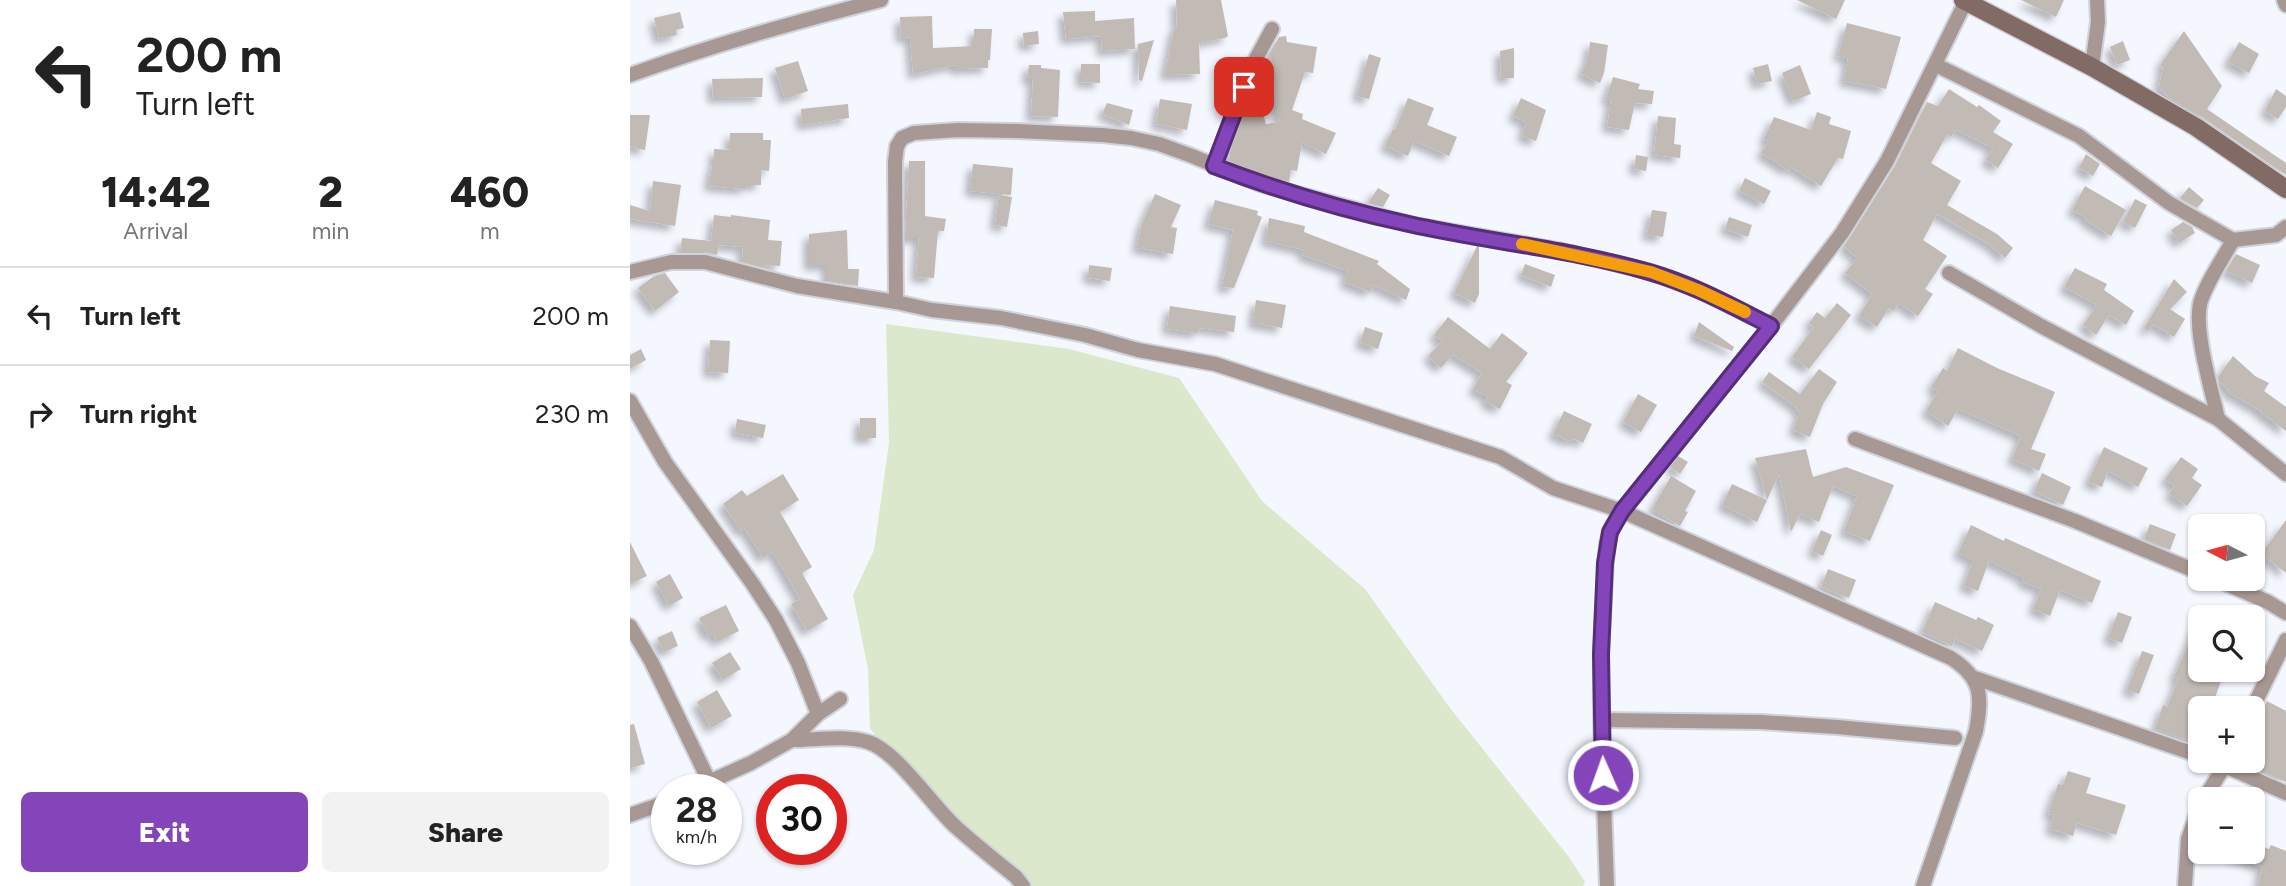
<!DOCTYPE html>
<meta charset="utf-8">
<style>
body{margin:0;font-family:Figtree,sans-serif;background:#f2f2f2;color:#222;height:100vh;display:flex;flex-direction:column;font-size:26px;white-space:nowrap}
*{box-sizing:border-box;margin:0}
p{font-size:23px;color:#767676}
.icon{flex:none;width:38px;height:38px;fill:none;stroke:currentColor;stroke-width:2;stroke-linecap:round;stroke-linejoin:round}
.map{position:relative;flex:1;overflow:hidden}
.side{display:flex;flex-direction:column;background:#fff;width:630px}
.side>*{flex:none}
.top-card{background:#fff;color:#222;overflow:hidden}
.needle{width:46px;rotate:276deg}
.tools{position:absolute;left:1558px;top:514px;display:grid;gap:14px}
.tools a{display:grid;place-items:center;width:77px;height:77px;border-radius:10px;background:#fff;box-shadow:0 2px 5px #0004;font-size:35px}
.speed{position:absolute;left:21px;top:774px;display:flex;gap:14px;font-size:35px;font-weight:700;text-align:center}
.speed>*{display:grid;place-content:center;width:91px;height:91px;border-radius:50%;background:#fff;box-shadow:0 2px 5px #0004;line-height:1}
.speed small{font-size:18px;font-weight:400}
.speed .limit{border:10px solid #d22;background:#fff;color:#111}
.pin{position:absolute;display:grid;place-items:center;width:60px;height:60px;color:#fff;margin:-30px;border-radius:14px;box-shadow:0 4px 10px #0006}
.me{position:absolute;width:77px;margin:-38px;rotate:358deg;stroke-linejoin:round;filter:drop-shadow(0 0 5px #0008)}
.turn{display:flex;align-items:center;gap:24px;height:147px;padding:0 21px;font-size:32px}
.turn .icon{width:91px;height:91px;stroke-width:2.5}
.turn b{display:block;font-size:49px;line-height:60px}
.eta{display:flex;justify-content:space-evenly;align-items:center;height:119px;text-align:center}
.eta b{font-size:42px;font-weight:800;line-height:49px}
.cta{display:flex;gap:14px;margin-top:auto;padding:14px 21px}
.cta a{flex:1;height:80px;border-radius:10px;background:#8445ba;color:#fff;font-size:28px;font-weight:800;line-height:80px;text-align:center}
.cta a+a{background:#f2f2f2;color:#222}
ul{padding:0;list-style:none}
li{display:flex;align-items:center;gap:21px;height:98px;padding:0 21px;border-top:2px solid #e0e0e0}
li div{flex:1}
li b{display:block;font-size:26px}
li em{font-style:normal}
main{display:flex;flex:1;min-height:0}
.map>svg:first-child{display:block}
.green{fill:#dce8cb}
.building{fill:#c2bab4;filter:url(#shadow)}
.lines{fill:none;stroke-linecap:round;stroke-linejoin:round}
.street-casing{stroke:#d1d3da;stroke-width:18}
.secondary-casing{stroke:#d1d3da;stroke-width:21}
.street{stroke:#a89894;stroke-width:14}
.secondary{stroke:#826b65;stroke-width:18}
.route-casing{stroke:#562d79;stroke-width:18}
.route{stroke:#8445ba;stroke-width:12}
.slow{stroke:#f59e0b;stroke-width:12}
</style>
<main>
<section class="side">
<div class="top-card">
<div class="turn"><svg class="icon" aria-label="left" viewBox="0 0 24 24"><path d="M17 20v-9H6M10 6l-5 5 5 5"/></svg><div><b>200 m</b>Turn left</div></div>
</div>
<div class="eta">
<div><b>14:42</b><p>Arrival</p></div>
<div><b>2</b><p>min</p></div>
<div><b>460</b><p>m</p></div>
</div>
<ul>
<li><svg class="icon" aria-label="left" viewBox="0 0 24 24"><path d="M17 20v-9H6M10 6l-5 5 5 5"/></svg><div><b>Turn left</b></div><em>200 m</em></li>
<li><svg class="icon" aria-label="right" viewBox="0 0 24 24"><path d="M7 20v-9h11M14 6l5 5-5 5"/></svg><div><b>Turn right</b></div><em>230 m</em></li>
</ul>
<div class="cta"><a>Exit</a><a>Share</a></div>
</section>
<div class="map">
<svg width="1656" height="886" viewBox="0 0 1656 886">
<defs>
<filter id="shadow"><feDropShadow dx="-5.5" dy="5.5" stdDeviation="3.5" flood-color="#0004"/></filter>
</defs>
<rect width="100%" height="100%" fill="#f5f7ff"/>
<polygon class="green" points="256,324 439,349 549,378 632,501 735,589 820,708 939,857 955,882 953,886 392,886 240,729 238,669 223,595 244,550 259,443"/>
<g class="building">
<polygon points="546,0 591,0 598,36 595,38 569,43 570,74 535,75 544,28 547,27"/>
<polygon points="1167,0 1215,0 1206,19"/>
<polygon points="1391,0 1434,0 1426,17"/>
<polygon points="465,11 465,21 504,18 505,49 472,51 471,36 436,39 433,12"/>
<polygon points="50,12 54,28 46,30 47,35 29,39 24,18"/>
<polygon points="302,16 303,48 344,46 344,29 362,29 360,60 358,60 358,68 325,69 325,65 283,74 280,37 271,38 270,17"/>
<polygon points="1217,23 1271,37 1256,89 1214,81 1218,58 1208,56"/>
<polygon points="408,31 409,44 394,46 393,33"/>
<polygon points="1554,31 1592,86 1577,109 1656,163 1656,175 1572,117 1539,98 1529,87 1533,67 1530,65"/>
<polygon points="656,36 657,42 687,47 683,73 675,72 662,110 673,114 672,119 706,133 696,154 672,143 667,171 661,170 659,182 633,175 599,161 601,148 625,84 636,124 649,122 640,53 649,37"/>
<polygon points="524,40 512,81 509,80 508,44"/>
<polygon points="1493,41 1500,60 1487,65 1480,47"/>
<polygon points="960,42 978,45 974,73 970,83 951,74 958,58"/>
<polygon points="1609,42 1629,54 1619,73 1598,62"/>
<polygon points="884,48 884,78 871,78 870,51"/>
<polygon points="739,54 751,58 739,99 727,96"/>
<polygon points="168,61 178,91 155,99 145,68"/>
<polygon points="451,64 470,64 470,83 451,82"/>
<polygon points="1138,64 1142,81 1127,84 1123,68"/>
<polygon points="399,65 411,65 411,68 430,70 428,117 401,116 403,79 397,79"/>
<polygon points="1170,65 1181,94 1163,101 1152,73"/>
<polygon points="983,77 1010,84 1008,89 1024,91 1022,104 1005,103 999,130 977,127 981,100 976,99"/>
<polygon points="133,78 132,97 83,98 82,79"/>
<polygon points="1319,89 1347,107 1349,105 1371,121 1363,132 1383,144 1368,168 1356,160 1363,148 1326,130 1321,137 1317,135 1301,163 1331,181 1317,205 1367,234 1383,248 1375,258 1359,244 1307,214 1293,240 1317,256 1295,289 1303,294 1288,316 1269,303 1264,311 1259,308 1247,327 1229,316 1242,294 1215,273 1227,258 1214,246 1265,166 1297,102 1308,106"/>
<polygon points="1646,89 1656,96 1656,107 1648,119 1635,111"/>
<polygon points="778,98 804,108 797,125 827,137 819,156 784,141 778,156 755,146 763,129 765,130"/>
<polygon points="891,98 916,110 906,141 892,136 896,122 883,116"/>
<polygon points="530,99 562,104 557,130 526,124"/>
<polygon points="477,103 503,110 499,125 472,114"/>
<polygon points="218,104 219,118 172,125 171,109"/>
<polygon points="1187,112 1201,117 1199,124 1221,131 1213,159 1208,158 1191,186 1161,167 1159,171 1131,153 1139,141 1134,139 1144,117 1181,130"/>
<polygon points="0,115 20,115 15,150 0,147"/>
<polygon points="1028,116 1046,118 1044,144 1051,145 1050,158 1024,155"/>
<polygon points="100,133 133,133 133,140 141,140 139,171 131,170 131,185 115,185 115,189 79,186 82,166 84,166 84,149 100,150"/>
<polygon points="1456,154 1470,164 1463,176 1449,168"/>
<polygon points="1006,155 1018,157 1016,171 1004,169"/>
<polygon points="279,161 295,161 295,216 316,219 314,231 308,231 304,278 286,277 289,238 275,238"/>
<polygon points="343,164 383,168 381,195 340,191"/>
<polygon points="1115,178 1141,191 1134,204 1109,191"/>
<polygon points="23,181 51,185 45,226 0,219 0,205 20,211"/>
<polygon points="1455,186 1496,210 1481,236 1455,220 1457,218 1442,210"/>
<polygon points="1559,187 1574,200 1567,208 1550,198"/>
<polygon points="748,188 760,195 753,207 738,203"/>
<polygon points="525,194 551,205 541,227 547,228 543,254 507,248 511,226"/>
<polygon points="369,195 382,197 377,227 365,225"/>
<polygon points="1505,199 1517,205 1505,228 1493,222"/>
<polygon points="585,200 628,211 627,215 632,217 604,288 592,287 603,230 578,224"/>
<polygon points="1022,210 1037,212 1033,237 1017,235"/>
<polygon points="84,215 101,217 101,215 140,220 138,240 152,241 150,266 135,265 134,268 112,262 113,247 89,245 87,255 75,252 50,252 52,238 81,241"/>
<polygon points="1099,217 1122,225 1118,237 1095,229"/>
<polygon points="639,218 675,226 674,232 749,261 747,264 780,289 776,300 743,285 740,292 714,282 718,271 672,255 674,250 636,241"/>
<polygon points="1553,222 1562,227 1565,233 1549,243 1541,230"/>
<polygon points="217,230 218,269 229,269 228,286 197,281 197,265 179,265 179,234"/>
<polygon points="847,246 849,246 849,294 845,303 824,293"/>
<polygon points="1606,254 1630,265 1622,283 1596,271"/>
<polygon points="895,264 925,275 921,287 891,275"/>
<polygon points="459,265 482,268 480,281 458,278"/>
<polygon points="1445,268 1477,284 1474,290 1504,311 1496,325 1479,315 1466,335 1453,325 1467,305 1434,287"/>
<polygon points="35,273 49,292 25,311 8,288 24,276"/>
<polygon points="1544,279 1557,292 1540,309 1555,319 1544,337 1524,325 1518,331 1514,328"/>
<polygon points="626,300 656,305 652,328 623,323"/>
<polygon points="1207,303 1221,315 1179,369 1162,357 1184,327 1179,323 1187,312 1195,318"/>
<polygon points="540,306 606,316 604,332 569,328 568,333 537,329"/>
<polygon points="818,317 860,349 872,333 898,353 876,382 882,385 870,409 855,402 858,397 843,389 852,373 823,355 811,368 798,356 812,341 804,335"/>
<polygon points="1069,322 1104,347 1102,351 1064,336"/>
<polygon points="735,327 753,333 748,349 730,343"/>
<polygon points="80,340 100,341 98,373 78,372"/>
<polygon points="1328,348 1367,368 1425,392 1401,449 1416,454 1409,471 1382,459 1391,436 1328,409 1318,426 1296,411 1308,391 1301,387 1313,368 1317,371"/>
<polygon points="11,349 16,360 0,369 0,355"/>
<polygon points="1603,356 1625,376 1639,383 1634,391 1656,407 1656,431 1630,412 1631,411 1598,392 1599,390 1589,382 1588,377"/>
<polygon points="1189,369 1207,382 1193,404 1180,437 1163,430 1170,411 1166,410 1167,408 1132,382 1139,372 1170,394"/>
<polygon points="1008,394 1027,405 1011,432 993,422"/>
<polygon points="934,411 962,424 953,443 944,439 939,441 923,434"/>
<polygon points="230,418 246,418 246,438 229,438"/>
<polygon points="107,419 136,425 133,438 105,433"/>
<polygon points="1474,447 1518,468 1508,487 1478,471 1472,487 1458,482"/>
<polygon points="1176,449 1183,477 1216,467 1264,485 1240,541 1214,531 1227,496 1203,486 1189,522 1170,514 1161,532 1149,474 1127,522 1092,505 1102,484 1137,500 1125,458"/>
<polygon points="1048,456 1058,462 1050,474 1040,467"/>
<polygon points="1551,457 1568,469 1562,478 1572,485 1557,506 1539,494 1545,486 1535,479"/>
<polygon points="1412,473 1441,487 1433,505 1404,491"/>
<polygon points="153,474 169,500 150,512 182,567 172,573 198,619 177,631 161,604 170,599 143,552 133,558 115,529 111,531 93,504 112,490 117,496"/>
<polygon points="1041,476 1066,491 1055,511 1058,512 1050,526 1022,509"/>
<polygon points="1656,520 1656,573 1631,554"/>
<polygon points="1520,524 1546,534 1540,550 1514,539"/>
<polygon points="1341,525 1374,541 1375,538 1471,581 1462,603 1430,590 1420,616 1403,609 1411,589 1392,582 1394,578 1359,561 1348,591 1334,586 1343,560 1328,553"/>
<polygon points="1191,530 1202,535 1193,556 1182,551"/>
<polygon points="0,542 17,576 0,584"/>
<polygon points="1198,569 1226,580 1219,598 1191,587"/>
<polygon points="40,574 53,598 39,606 26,582"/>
<polygon points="1305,602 1346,620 1348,617 1364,625 1352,651 1325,639 1322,646 1292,632"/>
<polygon points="96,605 109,631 87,642 83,633 78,636 69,618"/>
<polygon points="1488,612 1502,617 1492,643 1478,638"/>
<polygon points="1570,616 1570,670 1595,670 1581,709 1570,709 1570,745 1525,729 1533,705 1537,707 1548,679 1544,677"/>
<polygon points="42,631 48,646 34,652 27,638"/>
<polygon points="1512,651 1524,655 1509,694 1497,690"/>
<polygon points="100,652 111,669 93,680 82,663"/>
<polygon points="87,690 102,716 81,728 67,702"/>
<polygon points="1637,701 1656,711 1656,782 1622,767 1622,746 1629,733 1622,729 1622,719 1630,714"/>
<polygon points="4,724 15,764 0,768 0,725"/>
<polygon points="1438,771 1461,778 1456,793 1496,805 1486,835 1447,823 1443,836 1420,829 1424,815 1418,814 1428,784 1433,785"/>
<polygon points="1622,843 1639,849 1641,845 1656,851 1656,886 1628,886 1632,867 1597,853 1622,852"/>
</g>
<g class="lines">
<g class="street-casing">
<g id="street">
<polyline points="1654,0 1656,5"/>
<polyline points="1306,65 1449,136 1539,203 1603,240 1646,235 1656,227"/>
<polyline points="1462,67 1468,22 1467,0"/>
<path d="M0 75C82 45 166 22 251 0"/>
<polyline points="584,166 622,66 642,29"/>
<path d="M0 272 41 262H75L167 286 266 302 302 310 371 318 455 335 508 350 585 364 870 457 923 488 992 511 1321 658C1353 679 1352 697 1346 731L1293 886"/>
<polyline points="1319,273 1411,326 1588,419 1656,474"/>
<polyline points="266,302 265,162 267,146 272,138 284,133 328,130 387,131 472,135 501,138 529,144 562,156 630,184 779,224 928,250 1021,272 1068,290 1141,326"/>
<polyline points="0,401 35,462 122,583 146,620 168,663 188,714"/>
<path d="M1588 419C1582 390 1564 333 1570 304 1575 284 1593 259 1603 240"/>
<polyline points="1225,439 1445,521 1570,573"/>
<polyline points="1585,579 1638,602 1656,613"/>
<polyline points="0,626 21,661 79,781"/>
<polyline points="1345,678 1570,756"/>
<polyline points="1622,709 1656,640"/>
<polyline points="971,720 1131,722 1207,727 1325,738"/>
<path d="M162 740C186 740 215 735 238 742 267 751 304 808 327 828 346 845 366 861 386 877L393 886"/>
<polyline points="1584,761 1656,793"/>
<polyline points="63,789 121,763 162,740 188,714 210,699"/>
<polyline points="1573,800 1598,761"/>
<polyline points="0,815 37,802"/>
<polyline points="977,886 971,720 971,654 977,543 982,527 992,511 1141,326 1212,233 1257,161 1336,1"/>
<polyline points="1555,886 1558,839 1570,805"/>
</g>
</g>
<g class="secondary-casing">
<polyline id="secondary" points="1333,0 1462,67 1566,127 1656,189"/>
</g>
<use href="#street" class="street"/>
<use href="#secondary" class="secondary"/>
</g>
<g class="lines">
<g class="route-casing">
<path id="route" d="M614 87 584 166C647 190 713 210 779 224 859 242 940 249 1019 272 1062 284 1102 306 1141 326L992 511 980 532 975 563 971 654 973 775"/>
</g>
<use href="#route" class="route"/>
<polyline class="slow" points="892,244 1021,272 1068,290 1115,312"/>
</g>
</svg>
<div class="tools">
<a><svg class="needle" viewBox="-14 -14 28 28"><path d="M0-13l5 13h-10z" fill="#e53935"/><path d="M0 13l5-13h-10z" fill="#767676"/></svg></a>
<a><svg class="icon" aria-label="search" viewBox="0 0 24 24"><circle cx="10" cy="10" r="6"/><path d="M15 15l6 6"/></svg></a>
<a>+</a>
<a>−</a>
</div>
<div class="speed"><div>28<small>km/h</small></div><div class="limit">30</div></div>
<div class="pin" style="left:614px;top:87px;background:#d93025"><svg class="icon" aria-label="arrive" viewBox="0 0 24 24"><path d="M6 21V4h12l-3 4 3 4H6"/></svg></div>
<svg class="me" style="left:973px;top:775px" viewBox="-20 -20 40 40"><circle r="17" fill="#8445ba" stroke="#fff" stroke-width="3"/><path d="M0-11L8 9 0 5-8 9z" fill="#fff"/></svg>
</div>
</main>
